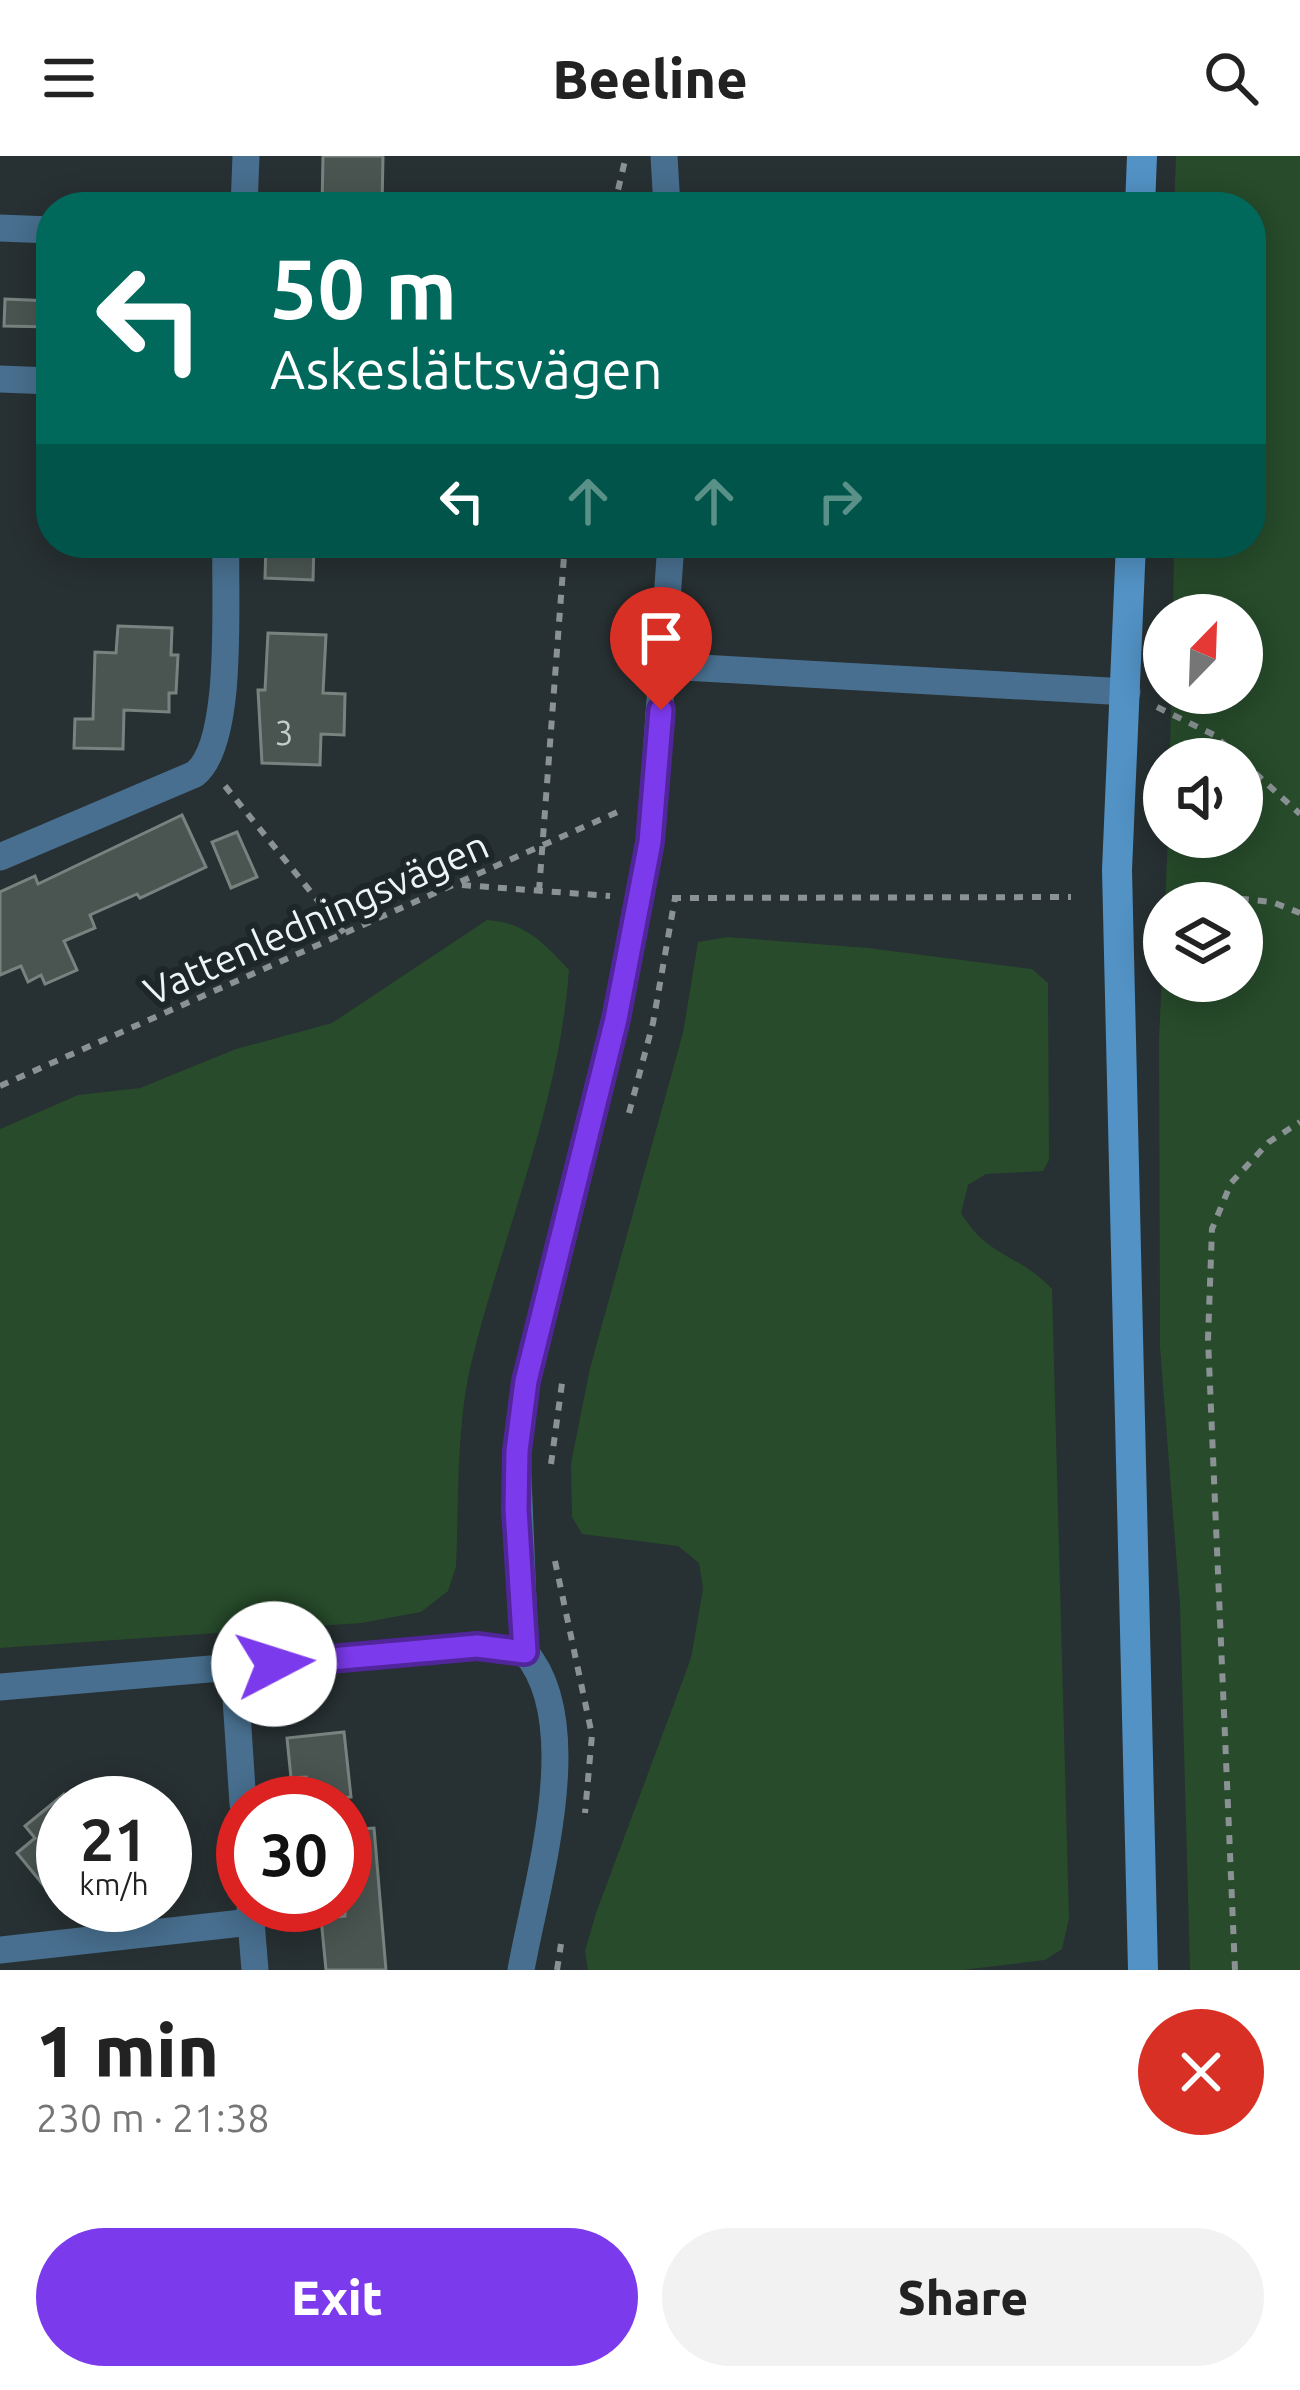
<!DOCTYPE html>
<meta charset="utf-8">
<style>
body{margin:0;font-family:Ubuntu,sans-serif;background:#f2f2f2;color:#222;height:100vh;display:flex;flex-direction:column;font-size:45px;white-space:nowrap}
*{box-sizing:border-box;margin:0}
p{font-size:39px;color:#767676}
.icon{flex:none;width:66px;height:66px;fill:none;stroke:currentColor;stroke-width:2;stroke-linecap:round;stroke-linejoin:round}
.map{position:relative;height:1814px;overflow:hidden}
.side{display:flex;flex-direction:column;background:#fff;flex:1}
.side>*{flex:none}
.guide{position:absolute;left:36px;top:36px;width:1230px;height:366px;border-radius:48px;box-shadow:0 6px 30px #0003;background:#00695c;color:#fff;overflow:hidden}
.needle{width:78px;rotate:23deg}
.buttons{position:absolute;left:1143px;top:438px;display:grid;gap:24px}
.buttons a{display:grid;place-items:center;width:120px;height:120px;border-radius:50%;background:#fff;box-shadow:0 6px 30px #0003;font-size:60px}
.speed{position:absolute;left:36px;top:1620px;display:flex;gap:24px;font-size:60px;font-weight:700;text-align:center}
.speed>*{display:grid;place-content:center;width:156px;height:156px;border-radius:50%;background:#fff;box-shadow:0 6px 30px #0003;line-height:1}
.speed small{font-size:30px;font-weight:400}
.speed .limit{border:18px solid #d22;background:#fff;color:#111}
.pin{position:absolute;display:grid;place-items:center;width:102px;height:102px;color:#fff;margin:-123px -51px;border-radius:50% 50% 50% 0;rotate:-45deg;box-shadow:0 0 12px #0007}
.pin .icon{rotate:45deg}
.me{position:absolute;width:132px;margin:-66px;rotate:85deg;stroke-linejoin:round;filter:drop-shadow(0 0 9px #0008)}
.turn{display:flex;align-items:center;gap:42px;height:252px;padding:0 36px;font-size:54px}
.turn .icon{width:156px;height:156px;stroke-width:2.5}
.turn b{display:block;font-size:84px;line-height:102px}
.lanes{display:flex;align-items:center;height:114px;padding:0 36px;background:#0003;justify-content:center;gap:60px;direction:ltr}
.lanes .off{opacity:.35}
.round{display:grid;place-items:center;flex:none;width:126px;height:126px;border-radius:63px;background:#f2f2f2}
.head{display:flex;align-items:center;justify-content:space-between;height:204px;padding:0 36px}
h1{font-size:72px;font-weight:800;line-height:90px}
.button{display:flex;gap:24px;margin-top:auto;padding:24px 36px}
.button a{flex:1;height:138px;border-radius:72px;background:#7c3aed;color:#fff;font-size:48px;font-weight:800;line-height:138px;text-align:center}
.button a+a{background:#f2f2f2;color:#222}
header{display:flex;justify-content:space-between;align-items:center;height:156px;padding:0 36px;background:#fff;font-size:54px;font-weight:800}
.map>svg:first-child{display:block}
.green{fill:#274b2b}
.building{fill:#4a5552;stroke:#788380;stroke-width:3}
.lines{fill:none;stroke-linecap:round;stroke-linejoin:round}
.path{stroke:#8a9294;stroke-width:6;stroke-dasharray:9 9;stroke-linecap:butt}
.street{stroke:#486f8f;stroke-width:27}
.secondary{stroke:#5292c5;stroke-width:30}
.route-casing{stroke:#51269a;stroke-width:30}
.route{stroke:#7c3aed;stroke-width:21}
.labels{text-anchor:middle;stroke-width:12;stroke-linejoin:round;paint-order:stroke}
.number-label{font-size:33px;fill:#c4cccc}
.street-label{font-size:39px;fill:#edf4f5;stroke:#1d2628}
</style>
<header><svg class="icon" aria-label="menu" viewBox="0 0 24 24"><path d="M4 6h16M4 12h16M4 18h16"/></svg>Beeline<svg class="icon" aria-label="search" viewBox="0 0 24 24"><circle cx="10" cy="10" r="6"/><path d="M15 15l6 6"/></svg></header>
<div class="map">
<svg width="1300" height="1814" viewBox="0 0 1300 1814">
<rect width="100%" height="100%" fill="#273032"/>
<g class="green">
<polygon points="1176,0 1300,0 1300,1814 1190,1814 1180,1449 1160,1191 1159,883 1164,777 1164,825 1242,825 1242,747 1165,747 1168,681 1242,681 1242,603 1170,603 1171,537 1242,537 1242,459 1173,459 1174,387 1251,387 1251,51 1174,51"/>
<path d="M487 764C525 766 545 788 569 814 559 951 503 1076 471 1208 456 1273 459 1345 456 1411L448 1435 421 1456 361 1467 0 1492V973L78 939 140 932 236 893 332 867Z"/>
<path d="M728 781 868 792 1032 813 1048 827 1049 1004 1043 1015 986 1018 968 1029 961 1057C988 1102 1018 1097 1052 1133L1069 1762 1062 1793 1045 1804 963 1814H588L585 1795 596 1757 691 1502 703 1433 699 1407 678 1390 582 1378 572 1361 571 1307 590 1212 683 877 698 786Z"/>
</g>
<g class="building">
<polygon points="323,0 383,0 382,51 322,51"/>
<polygon points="5,143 51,145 51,171 4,170"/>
<polygon points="266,387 314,387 313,424 265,422"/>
<polygon points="118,470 172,472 171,499 178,499 176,537 169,537 169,556 124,554 123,593 74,592 75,563 93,563 95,496 116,497"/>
<polygon points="268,477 326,479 323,537 345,538 344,579 321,578 320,609 262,607 258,534 265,534"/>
<polygon points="182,659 206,711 140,742 137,738 90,759 95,772 64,785 77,814 45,828 41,819 28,826 21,810 0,819 0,736 35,720 38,728"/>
<polygon points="237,676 257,721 231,732 212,686"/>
<polygon points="344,1576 351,1641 309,1646 306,1621 291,1622 287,1582"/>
<polygon points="63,1639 63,1753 17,1697 35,1682 25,1670"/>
<polygon points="374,1672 386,1814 326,1814 321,1762 345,1760 345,1674"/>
</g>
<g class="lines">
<g class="path">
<polyline points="614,51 626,0"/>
<polyline points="1157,551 1214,579 1240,603"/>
<polyline points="1242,605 1300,658"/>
<polyline points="225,630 345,778"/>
<polyline points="462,729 610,740"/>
<polyline points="539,735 565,387"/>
<polyline points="1204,739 1272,746 1300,757"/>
<polyline points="672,742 1071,741"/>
<polyline points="0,930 622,654"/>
<polyline points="629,957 653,867 675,742"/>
<polyline points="551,1308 563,1220"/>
<polyline points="555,1405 592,1579 585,1657"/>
<polyline points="557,1814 561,1788"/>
<polyline points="1235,1814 1208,1183 1212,1073 1231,1027 1269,986 1300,966"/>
</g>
<g class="street">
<polyline points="664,0 667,51"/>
<polyline points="244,51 246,0"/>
<polyline points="0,72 51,74"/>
<polyline points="0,223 51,225"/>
<polyline points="665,510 1127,536"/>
<path d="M0 701 195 618C235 586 224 440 226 387"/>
<polyline points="525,1496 517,1295 527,1225 617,863 650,686 671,387"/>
<polyline points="234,1512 243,1648"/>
<path d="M0 1531 477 1490 525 1496C587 1568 536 1729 521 1814"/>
<polyline points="250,1753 255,1814"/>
<polyline points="0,1794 251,1766"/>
</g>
<g class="secondary">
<polyline points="1140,51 1142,0"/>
<polyline points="1131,387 1117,714 1143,1814"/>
</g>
</g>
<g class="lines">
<g class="route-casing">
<polyline id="route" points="274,1508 477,1490 525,1496 516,1353 517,1295 526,1225 616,863 650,686 661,554"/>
</g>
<use href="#route" class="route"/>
</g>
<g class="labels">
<g class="number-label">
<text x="284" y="589">3</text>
</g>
<g class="street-label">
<text transform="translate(316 762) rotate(-24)" y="14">Vattenledningsvägen</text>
</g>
</g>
</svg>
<div class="buttons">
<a><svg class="needle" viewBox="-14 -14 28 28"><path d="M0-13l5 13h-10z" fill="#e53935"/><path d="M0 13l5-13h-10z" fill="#767676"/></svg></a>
<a><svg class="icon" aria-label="sound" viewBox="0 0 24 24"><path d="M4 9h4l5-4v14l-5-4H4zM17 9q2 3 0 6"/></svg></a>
<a><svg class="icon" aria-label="layers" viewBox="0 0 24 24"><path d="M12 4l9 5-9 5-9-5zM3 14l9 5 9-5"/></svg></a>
</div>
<div class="speed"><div>21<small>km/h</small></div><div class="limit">30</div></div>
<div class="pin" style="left:661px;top:554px;background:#d93025"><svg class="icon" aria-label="arrive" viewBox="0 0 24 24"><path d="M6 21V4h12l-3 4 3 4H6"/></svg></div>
<svg class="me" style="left:274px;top:1508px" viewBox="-20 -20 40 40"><circle r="19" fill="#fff"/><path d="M0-13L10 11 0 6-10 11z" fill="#7c3aed"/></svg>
<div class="guide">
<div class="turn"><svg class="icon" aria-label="left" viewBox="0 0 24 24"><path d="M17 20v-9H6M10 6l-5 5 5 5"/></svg><div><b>50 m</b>Askeslättsvägen</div></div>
<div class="lanes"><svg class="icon" aria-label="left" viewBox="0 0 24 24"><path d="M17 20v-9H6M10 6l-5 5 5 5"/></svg><svg class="icon off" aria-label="ahead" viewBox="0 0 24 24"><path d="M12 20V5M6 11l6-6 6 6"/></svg><svg class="icon off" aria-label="ahead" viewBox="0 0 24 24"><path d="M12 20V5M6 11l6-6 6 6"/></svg><svg class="icon off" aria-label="right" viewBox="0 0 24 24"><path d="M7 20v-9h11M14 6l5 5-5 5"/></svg></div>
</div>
</div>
<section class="side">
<div class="head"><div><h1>1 min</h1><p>230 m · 21:38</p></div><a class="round" style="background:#d93025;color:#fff"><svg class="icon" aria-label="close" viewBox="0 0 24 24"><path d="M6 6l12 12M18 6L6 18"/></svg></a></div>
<div class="button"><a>Exit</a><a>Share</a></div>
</section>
